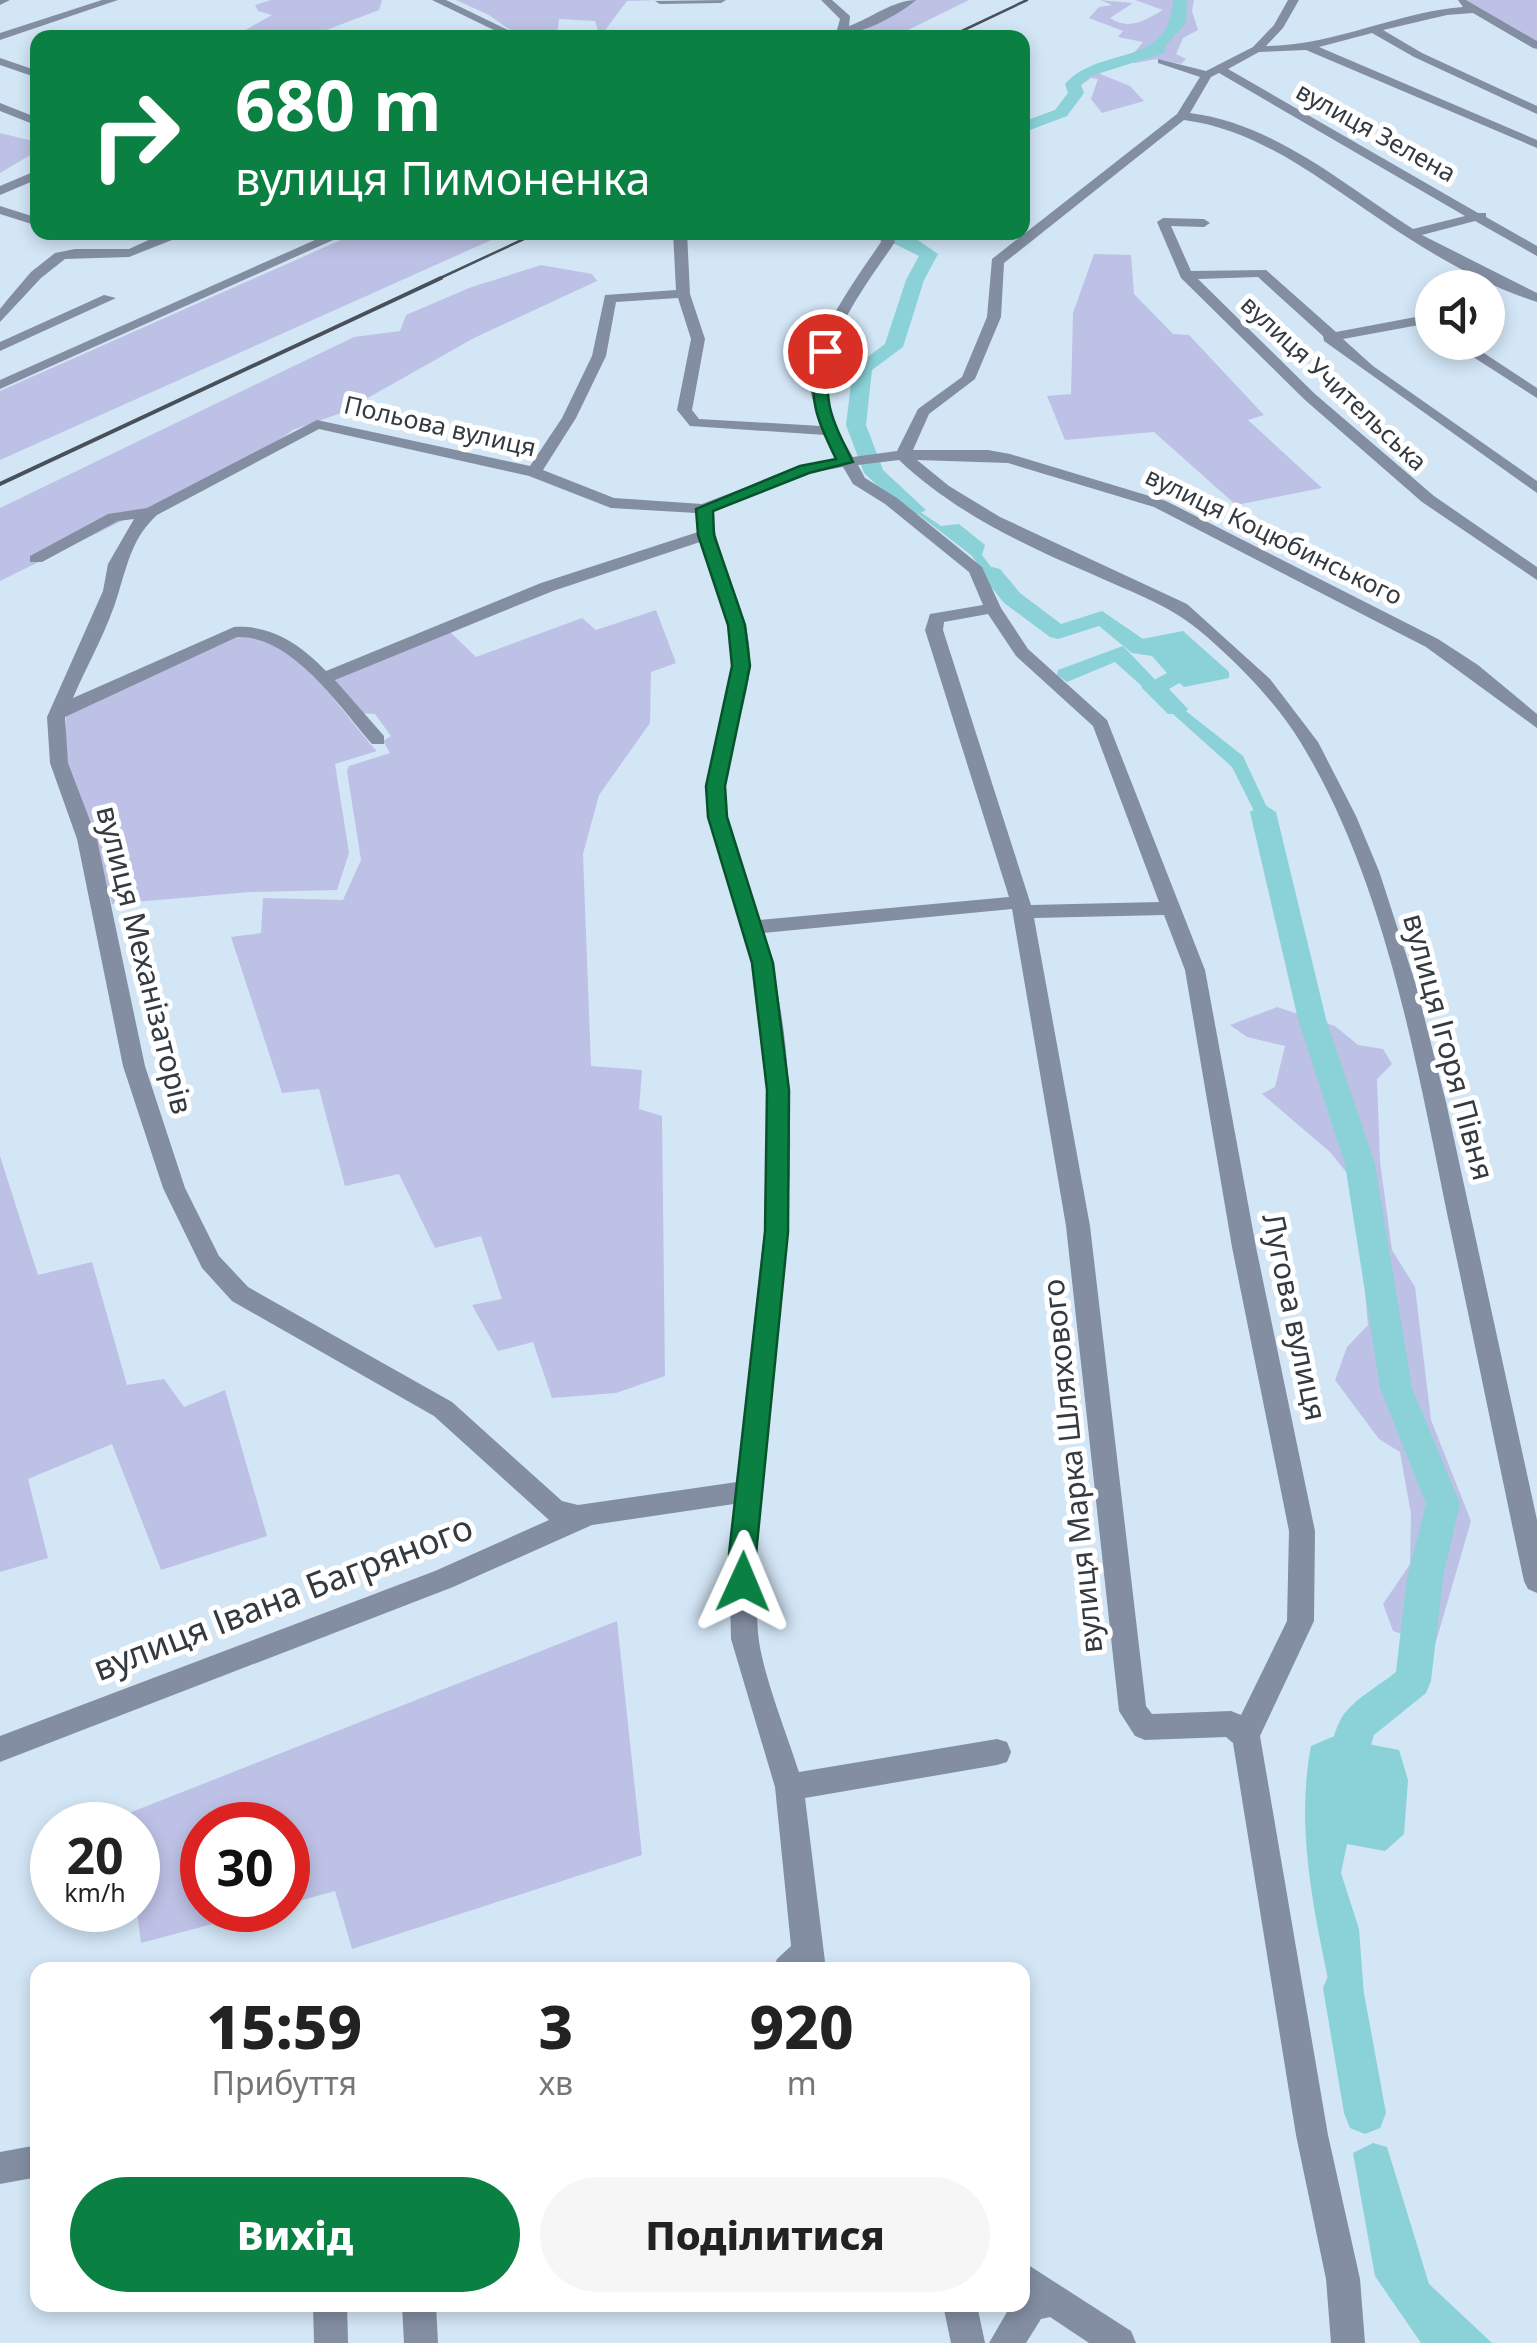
<!DOCTYPE html>
<html lang="uk">
<meta charset="utf-8">
<style>
body{margin:0;font-family:"Noto Sans",sans-serif;background:#f6f6f6;color:#222;height:100vh;display:flex;flex-direction:column;font-size:38px;white-space:nowrap}
*{box-sizing:border-box;margin:0}
p{font-size:32px;color:#767676}
.icon{flex:none;width:55px;height:55px;fill:none;stroke:currentColor;stroke-width:2;stroke-linecap:round;stroke-linejoin:round}
.map{position:relative;flex:1;overflow:hidden}
.panel{position:absolute;left:30px;top:1962px;width:1000px;height:350px;display:flex;flex-direction:column;background:#fff;border-radius:20px;box-shadow:0 5px 15px #0003}
.panel>*{flex:none}
.guide{position:absolute;left:30px;top:30px;width:1000px;height:210px;border-radius:20px;box-shadow:0 5px 15px #0003;background:#0b8043;color:#fff;overflow:hidden}
.buttons{position:absolute;left:1415px;top:270px;display:grid;gap:20px}
.buttons a{display:grid;place-items:center;width:90px;height:90px;border-radius:50%;background:#fff;box-shadow:0 5px 15px #0003;font-size:50px}
.speed{position:absolute;left:30px;top:1802px;display:flex;gap:20px;font-size:50px;font-weight:700;text-align:center}
.speed>*{display:grid;place-content:center;width:130px;height:130px;border-radius:50%;background:#fff;box-shadow:0 5px 15px #0003;line-height:1}
.speed small{font-size:25px;font-weight:400}
.speed .limit{border:15px solid #d22;background:#fff;color:#111}
.pin{position:absolute;display:grid;place-items:center;width:85px;height:85px;color:#fff;margin:-42px;border:5px solid #fff;border-radius:50%;box-shadow:0 2px 10px #0007}
.me{position:absolute;width:110px;margin:-55px;rotate:1deg;stroke-linejoin:round;filter:drop-shadow(0 0 8px #0008)}
.turn{display:flex;align-items:center;gap:35px;height:210px;padding:0 40px;font-size:45px}
.turn .icon{width:130px;height:130px;stroke-width:2.5}
.turn b{display:block;font-size:70px;line-height:85px}
.eta{display:flex;justify-content:space-evenly;align-items:center;height:170px;text-align:center}
.eta b{font-size:60px;font-weight:800;line-height:70px}
.cta{display:flex;gap:20px;margin-top:auto;padding:20px 40px}
.cta a{flex:1;height:115px;border-radius:60px;background:#0b8043;color:#fff;font-size:40px;font-weight:800;line-height:115px;text-align:center}
.cta a+a{background:#f6f6f6;color:#222}
.map>svg:first-child{display:block}
.green{fill:#bdc1e5}
.water{fill:#8ad1d8}
.lines{fill:none;stroke-linecap:round;stroke-linejoin:round}
.river{fill:#8ad1d8;fill-rule:evenodd}
.minor{fill:#838ea2;fill-rule:evenodd}
.rail-far1{stroke:#485159;stroke-width:2.5}
.rail{stroke:#485159;stroke-width:4}
.route{fill:#0b8043;stroke:#07532c;stroke-width:2.5}
.labels{text-anchor:middle;stroke-width:10;stroke-linejoin:round;paint-order:stroke}
.far-street-label{font-size:25px;fill:#333b41;stroke:#fff}
.street-label{font-size:30px;fill:#333b41;stroke:#fff}
.near-street-label{font-size:35px;fill:#333b41;stroke:#fff}
</style>
<div class="map">
<svg width="1537" height="2343" viewBox="0 0 1537 2343">
<rect width="100%" height="100%" fill="#d3e6f6"/>
<g class="green">
<polygon points="271,0 382,0 379,10 308,37 233,37 272,15 258,11 255,5"/>
<polygon points="456,0 660,0 627,1 600,37 595,21 559,19 557,37 525,33 530,38 494,37 510,30 489,15"/>
<polygon points="915,0 969,0 902,33 903,37 834,38 895,13"/>
<path d="M1100 0 1133 3 1110 18C1130 31 1145 20 1163 10L1135 0H1194L1192 11 1198 30 1183 38 1176 54 1186 59 1181 64 1157 59 1135 63 1130 58 1143 42 1118 37 1123 31 1089 18 1099 7 1112 5Z"/>
<polygon points="1465,0 1537,0 1537,41 1473,4"/>
<polygon points="1088,69 1130,86 1144,101 1102,113 1091,99 1098,79 1091,78 1078,87 1071,81"/>
<polygon points="0,133 37,142 37,151 0,173"/>
<polygon points="359,232 507,233 0,460 0,391"/>
<polygon points="1094,254 1131,255 1134,294 1173,334 1189,335 1264,415 1248,420 1322,488 1236,505 1154,432 1065,440 1047,396 1071,394 1073,313"/>
<polygon points="541,265 592,274 597,281 474,338 341,413 293,430 262,452 0,581 0,508 354,337 400,331 406,315 469,288"/>
<polygon points="656,610 676,663 651,672 650,723 599,795 583,854 591,1066 642,1070 639,1109 662,1116 665,1376 616,1393 552,1398 533,1342 498,1351 472,1305 502,1299 481,1236 435,1248 399,1174 345,1186 319,1089 282,1093 231,937 261,933 263,898 343,900 361,860 347,771 349,766 390,753 383,741 391,736 375,714 361,713 336,681 337,677 450,632 476,657 582,618 596,630"/>
<path d="M241 634C294 632 343 715 377 751L335 764 349 853 337 890 250 892 112 904 92 827 66 763V712Z"/>
<polygon points="1277,1007 1335,1026 1358,1045 1383,1049 1392,1064 1377,1079 1380,1162 1392,1250 1415,1287 1431,1420 1471,1521 1435,1645 1393,1631 1383,1604 1410,1564 1411,1514 1400,1452 1379,1439 1335,1380 1347,1347 1368,1325 1355,1183 1330,1152 1262,1094 1275,1087 1285,1046 1247,1037 1230,1025"/>
<polygon points="0,1156 38,1275 92,1262 127,1385 164,1379 184,1407 225,1390 267,1536 161,1570 112,1444 28,1479 48,1558 0,1572"/>
<polygon points="617,1621 642,1855 352,1949 335,1891 288,1904 288,1825 202,1825 202,1910 265,1910 141,1943 137,1910 138,1825 126,1825 124,1815"/>
</g>
<g class="water">
<polygon points="875,481 941,526 959,524 985,545 982,555 1004,584 1025,602 1009,605 971,555"/>
<polygon points="1183,631 1229,672 1229,678 1184,687 1160,665 1161,658 1139,644 1142,639"/>
<polygon points="1123,646 1182,708 1243,756 1283,842 1273,849 1232,767 1115,662 1067,682 1057,675 1058,670"/>
<path d="M1332 1737 1399 1750 1408 1780 1404 1834 1385 1851 1347 1844 1341 1873 1359 1929 1366 2023 1338 2027C1320 1936 1293 1839 1311 1746Z"/>
<polygon points="1373,2143 1387,2147 1429,2284 1492,2343 1421,2343 1375,2276 1353,2153"/>
</g>
<g class="lines">
<g class="river">
<path d="M1173 0H1187L1186 23 1166 45 1164 53 1091 76 1081 85 1084 93 1067 116 1022 133V122L1055 110 1068 93 1065 84C1101 44 1169 70 1173 0Z"/>
<polygon points="888,232 906,232 938,254 924,280 903,347 872,370 866,425 883,470 926,510 915,516 908,514 864,473 846,425 853,368 885,344 906,280 919,256 893,243"/>
<polygon points="992,567 1000,569 1020,593 1061,624 1102,611 1146,641 1167,644 1193,675 1169,689 1188,709 1184,714 1168,714 1141,687 1167,673 1152,656 1132,653 1099,626 1058,639 1050,637 1004,603 981,574"/>
<path d="M1263 804 1276 812 1326 1019 1375 1164 1412 1388 1460 1504 1443 1577 1431 1681 1426 1693 1374 1735 1357 1792 1344 1797 1331 1792C1323 1773 1332 1731 1344 1714 1356 1698 1380 1685 1396 1672L1407 1577 1426 1504 1380 1388 1345 1164 1298 1019 1250 812Z"/>
<polygon points="1343,1968 1357,1974 1363,1988 1386,2113 1380,2128 1365,2134 1350,2128 1344,2113 1323,1988 1329,1974"/>
</g>
<g class="minor">
<polygon points="0,0 10,0 0,5"/>
<polygon points="102,0 118,0 0,40 0,33"/>
<polygon points="432,0 446,0 510,31 500,33"/>
<polygon points="726,0 721,3 660,4 655,1"/>
<path d="M821 0H832L850 16 849 26C871 18 894 0 916 0 891 21 852 38 819 38L837 30 840 19Z"/>
<path d="M1288 0H1299L1283 28 1266 46C1334 46 1396 12 1463 7L1458 0H1466L1537 41V49L1533 48 1473 13 1447 15 1383 30 1422 53 1537 106V114L1414 57 1372 33 1319 47 1537 140V148L1306 50 1259 52 1228 69 1478 213H1486V217L1537 246V256L1475 221 1422 235 1537 293V302C1483 285 1428 252 1381 220 1319 179 1260 130 1184 120L1004 263 1001 317 975 379 929 414 913 450H988L1010 454 1166 501 1438 639 1478 665 1537 714V728L1426 647 1154 507 1008 463 917 460 949 486 1000 517 1187 604 1270 679 1318 742 1356 816 1379 871 1416 985 1446 1102 1537 1520V1593L1528 1589 1524 1581C1498 1460 1474 1339 1448 1218 1416 1061 1385 881 1301 743 1276 702 1241 667 1206 636 1171 605 1135 594 1094 575 1025 546 954 512 899 460L858 465 865 478 897 498 982 567 1001 608 1028 649 1107 720 1205 970 1256 1247 1315 1531 1314 1621 1260 1736 1328 2135 1360 2279 1365 2343H1331L1326 2279 1296 2135 1233 1743 1226 1737 1145 1740 1135 1736 1119 1711 1066 1226 1012 909 763 933C811 1090 784 1269 768 1430 761 1498 753 1564 758 1633 761 1670 787 1734 799 1772L997 1739 1007 1742 1011 1752 1007 1762 997 1765 805 1798 826 1970H773L777 1959 791 1946 775 1787 731 1639 729 1554 734 1504 592 1525 453 1587 0 1762V1736L435 1571 549 1520 434 1416 232 1301 202 1268 163 1188 123 1066 77 839 50 763 47 717 103 591 108 564 134 519 118 521 42 562H30V556L108 514 147 508 317 420 530 466 562 418 592 356 605 295 676 290 673 232H687L690 294 705 339 692 410 699 419 821 426C818 414 812 401 810 388 806 346 858 276 881 242L879 232H892L895 242C868 282 828 333 825 383 823 407 841 436 853 457L897 451 918 409 962 377 987 317 992 259 1177 114 1200 77 1158 63V59L1206 71 1253 47 1274 25ZM1219 73 1465 216 1413 229C1343 184 1275 124 1190 113L1211 77ZM678 298 691 339 677 410 690 426 825 435 838 459 801 466 702 504 614 498 543 470 576 418 606 356 616 302ZM319 429 529 476 611 508 696 513 698 532 541 583 326 671C300 644 272 625 234 627L73 698C88 663 109 627 119 591 128 562 133 537 157 515ZM843 467 853 484 885 504 969 572 983 605 930 614 925 630 1009 897 759 920C746 878 723 830 725 787 728 746 747 707 750 667 753 612 716 564 712 511L810 473ZM700 542 728 625 732 666 707 786 709 817 752 963 767 1091 764 1232 737 1482 578 1505 562 1501 452 1402 248 1287 219 1256 185 1188 145 1066 97 839 68 763 65 717 237 637C292 635 339 706 372 744H384V736L335 680 553 591ZM988 614 1016 656 1093 726 1159 902 1031 905 943 630 944 622ZM1164 915 1185 970 1232 1247 1289 1531 1287 1621 1241 1715 1231 1711 1152 1714 1146 1706 1090 1226 1034 918Z"/>
<polygon points="0,58 38,71 38,78 0,65"/>
<polygon points="0,103 38,118 38,126 0,111"/>
<polygon points="38,170 38,179 0,195 0,186"/>
<polygon points="0,206 38,218 38,226 0,214"/>
<polygon points="1163,218 1204,219 1210,223 1204,227 1171,226 1191,271 1266,270 1336,332 1421,316 1432,321 1432,331 1419,325 1343,339 1373,366 1537,481 1537,493 1324,341 1323,336 1258,277 1198,279 1315,394 1434,496 1537,567 1537,580 1422,502 1305,400 1181,278 1157,222"/>
<polygon points="166,232 210,232 197,238 177,238 129,257 65,259 41,278 0,322 0,309 8,299 31,272 55,253 75,249 129,249"/>
<polygon points="333,232 351,232 0,389 0,380"/>
<polygon points="104,295 116,298 0,351 0,342"/>
<polygon points="1450,342 1467,342 1537,388 1537,398"/>
<polygon points="38,2145 38,2177 0,2184 0,2152"/>
<polygon points="1022,2261 1131,2331 1136,2343 1089,2343 1050,2317 1041,2319 1026,2343 989,2343 1011,2305 1022,2305"/>
<polygon points="313,2305 347,2305 348,2343 314,2343"/>
<polygon points="402,2305 436,2305 438,2343 404,2343"/>
<polygon points="943,2305 977,2305 985,2343 951,2343"/>
</g>
<g class="rail-far1">
<polyline points="947,38 1027,0"/>
<polyline points="436,280 539,232"/>
</g>
<polyline class="rail" points="0,484 441,278"/>
</g>
<path class="route" d="M825 347 832 351C821 400 831 418 853 462L809 473 713 511 714 535 745 625 750 666 725 786 727 817 773 963 789 1090 788 1232 756 1554 757 1582 753 1591 743 1594 734 1591 729 1554 765 1232 767 1090 752 963 708 817 706 786 732 666 728 625 698 535 696 509 800 466 836 459C816 417 807 398 818 351Z"/>
<g class="labels">
<g class="far-street-label">
<text transform="translate(1376 132) rotate(29)" y="9">вулиця Зелена</text>
<text transform="translate(1334 383) rotate(43)" y="9">вулиця Учительська</text>
<text transform="translate(440 426) rotate(13)" y="9">Польова вулиця</text>
<text transform="translate(1274 536) rotate(26)" y="9">вулиця Коцюбинського</text>
</g>
<g class="street-label">
<text transform="translate(144 960) rotate(76)" y="10">вулиця Механізаторів</text>
<text transform="translate(1448 1047) rotate(75)" y="10">вулиця Ігоря Півня</text>
<text transform="translate(1294 1317) rotate(78)" y="10">Лугова вулиця</text>
<text transform="translate(1073 1466) rotate(-96)" y="10">вулиця Марка Шляхового</text>
</g>
<g class="near-street-label">
<text transform="translate(283 1598) rotate(-21)" y="12">вулиця Івана Багряного</text>
</g>
</g>
</svg>
<div class="buttons">
<a><svg class="icon" aria-label="sound" viewBox="0 0 24 24"><path d="M4 9h4l5-4v14l-5-4H4zM17 9q2 3 0 6"/></svg></a>
</div>
<div class="speed"><div>20<small>km/h</small></div><div class="limit">30</div></div>
<div class="pin" style="left:825px;top:351px;background:#d93025"><svg class="icon" aria-label="arrive" viewBox="0 0 24 24"><path d="M6 21V4h12l-3 4 3 4H6"/></svg></div>
<svg class="me" style="left:743px;top:1582px" viewBox="-20 -20 40 40"><path d="M0-17L14 15 0 8-14 15z" fill="#0b8043" stroke="#fff" stroke-width="4"/></svg>
<div class="guide">
<div class="turn"><svg class="icon" aria-label="right" viewBox="0 0 24 24"><path d="M7 20v-9h11M14 6l5 5-5 5"/></svg><div><b>680 m</b>вулиця Пимоненка</div></div>
</div>
<section class="panel">
<div class="eta">
<div><b>15:59</b><p>Прибуття</p></div>
<div><b>3</b><p>хв</p></div>
<div><b>920</b><p>m</p></div>
</div>
<div class="cta"><a>Вихід</a><a>Поділитися</a></div>
</section>
</div>
